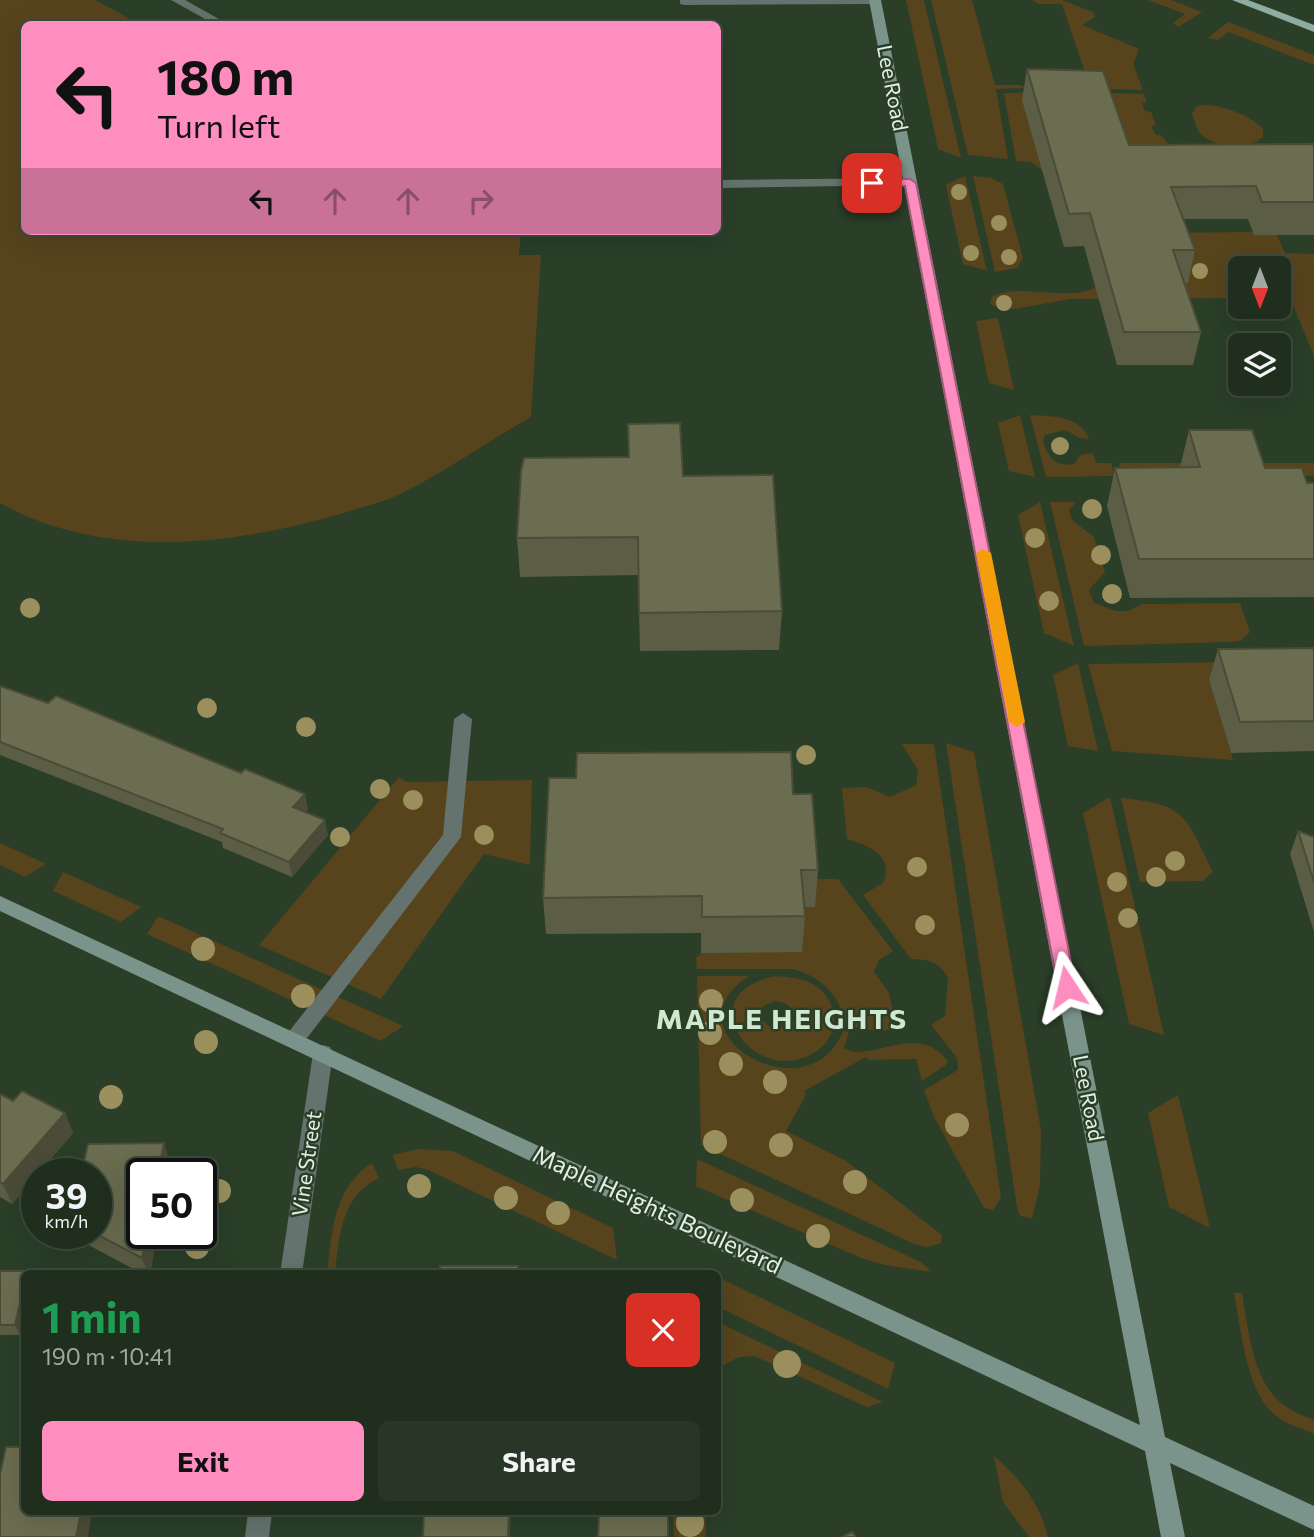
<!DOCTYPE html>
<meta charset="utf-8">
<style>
body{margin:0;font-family:Commissioner,sans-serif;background:#283627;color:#f1f3f6;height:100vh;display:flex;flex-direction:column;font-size:26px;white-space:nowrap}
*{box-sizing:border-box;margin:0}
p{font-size:23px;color:#a2a8a4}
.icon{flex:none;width:38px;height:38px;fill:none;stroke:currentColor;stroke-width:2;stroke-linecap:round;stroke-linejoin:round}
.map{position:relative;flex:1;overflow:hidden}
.panel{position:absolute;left:21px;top:1270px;width:700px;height:245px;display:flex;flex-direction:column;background:#202e1e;border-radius:10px;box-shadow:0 7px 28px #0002,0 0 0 2px #3d4a3c}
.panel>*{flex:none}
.guide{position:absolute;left:21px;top:21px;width:700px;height:214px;border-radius:10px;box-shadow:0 7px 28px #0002,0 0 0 2px #3d4a3c;background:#fd8ebf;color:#111;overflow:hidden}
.needle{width:46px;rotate:180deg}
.buttons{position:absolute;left:1228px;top:256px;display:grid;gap:14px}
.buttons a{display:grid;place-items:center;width:63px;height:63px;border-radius:10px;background:#202e1e;box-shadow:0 7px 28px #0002,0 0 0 2px #3d4a3c;font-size:35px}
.speed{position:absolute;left:21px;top:1158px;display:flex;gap:14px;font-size:35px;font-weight:700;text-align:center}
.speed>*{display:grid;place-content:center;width:91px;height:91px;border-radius:50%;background:#202e1e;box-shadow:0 7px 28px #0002,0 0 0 2px #3d4a3c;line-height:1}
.speed small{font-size:18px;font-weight:400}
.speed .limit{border:4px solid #111;border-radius:10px;background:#fff;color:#111}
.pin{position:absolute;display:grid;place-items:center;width:60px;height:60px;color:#fff;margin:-30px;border-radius:14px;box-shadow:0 4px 10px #0006}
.me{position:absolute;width:77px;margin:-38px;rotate:350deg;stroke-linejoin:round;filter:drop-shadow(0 0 5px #0008)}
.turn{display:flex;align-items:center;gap:24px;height:147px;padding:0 21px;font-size:32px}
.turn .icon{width:91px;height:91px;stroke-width:2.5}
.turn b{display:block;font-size:49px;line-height:60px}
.lanes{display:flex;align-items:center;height:66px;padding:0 21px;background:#0003;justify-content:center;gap:35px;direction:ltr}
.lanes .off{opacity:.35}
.round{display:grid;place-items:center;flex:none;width:74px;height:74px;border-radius:10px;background:#283627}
.summary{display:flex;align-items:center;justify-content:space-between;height:119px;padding:0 21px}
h1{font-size:42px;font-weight:700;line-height:52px;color:#1e9e55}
.button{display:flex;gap:14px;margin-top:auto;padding:14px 21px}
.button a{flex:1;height:80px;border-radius:10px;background:#fd8ebf;color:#111;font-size:28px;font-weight:700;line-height:80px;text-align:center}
.button a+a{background:#283627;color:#f1f3f6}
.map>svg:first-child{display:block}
.green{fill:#57441d;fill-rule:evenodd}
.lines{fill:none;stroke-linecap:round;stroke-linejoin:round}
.lane{fill:#64736e;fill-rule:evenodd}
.street{fill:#64736e;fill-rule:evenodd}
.secondary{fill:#7b948b;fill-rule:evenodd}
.primary{fill:#8dada2;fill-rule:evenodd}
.tree{fill:#9a8f5d}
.wall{fill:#5b5e44}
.shaded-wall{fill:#4a4c37}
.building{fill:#6a6d4f;stroke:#4a4c37;stroke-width:2}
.route{fill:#fd8ebf;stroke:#a45c7c;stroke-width:2}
.slow{fill:#f59e0b}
.labels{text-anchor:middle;stroke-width:5;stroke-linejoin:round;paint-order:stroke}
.street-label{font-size:21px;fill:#e4f0e3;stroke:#2a3e28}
.near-street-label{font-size:24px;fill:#e4f0e3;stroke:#2a3e28}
.district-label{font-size:28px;font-weight:bold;letter-spacing:2px;fill:#d0e8ce;stroke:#2a3e28}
</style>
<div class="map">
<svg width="1314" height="1537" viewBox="0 0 1314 1537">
<rect width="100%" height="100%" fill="#2a3e28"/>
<g class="green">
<path d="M0 0H95L140 24H24V231H521L519 255H541L531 417C487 442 444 473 398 495 382 503 364 506 347 512 236 545 106 562 0 503Z"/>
<polygon points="906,0 924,0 961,158 938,149"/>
<polygon points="931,0 972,0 995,85 1020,85 1028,88 996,89 1008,159 968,155"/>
<polygon points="1032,0 1062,0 1093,12 1095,17 1082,25 1139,49 1133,64 1143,90 1057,88 1089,84 1062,4 1039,4"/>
<polygon points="1148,0 1171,0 1202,12 1178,27 1173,23 1185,14"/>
<polygon points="1228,22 1314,55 1314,65 1229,32 1218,40 1208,38"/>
<polygon points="1067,92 1042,170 1031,162 1016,161 1004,93"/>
<polygon points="1076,92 1144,94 1147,102 1142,103 1145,111 1151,112 1156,125 1151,126 1156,135 1161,135 1168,144 1123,178"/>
<path d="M1202 105C1220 104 1251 115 1263 129V137C1249 150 1215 149 1201 134 1196 129 1195 121 1192 114L1196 107Z"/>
<polygon points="965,176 987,271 963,264 946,185"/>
<polygon points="973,176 991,178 1003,184 1023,258 1017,268 995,272"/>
<path d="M1253 232 1254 235H1277L1285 253 1314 254V356L1290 298H1279V268H1241V298L1071 299 1015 309 993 306 990 302 993 296C1026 282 1068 303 1096 287 1117 277 1141 248 1159 233Z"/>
<polygon points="998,318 1014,390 989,383 976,321"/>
<polygon points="1020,415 1035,477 1009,471 998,423"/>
<path d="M1030 415C1052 416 1081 416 1089 439L1080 438 1065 430 1045 435 1043 441C1048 457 1055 467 1074 464L1080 455 1093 453 1096 463H1111L1115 476 1046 477Z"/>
<polygon points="1119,463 1314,463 1314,476 1122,476"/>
<polygon points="1040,502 1074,646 1044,633 1018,515"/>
<polygon points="1050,502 1076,502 1069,510 1072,520 1094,537 1105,572 1089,590 1094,603 1116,611 1128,611 1142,604 1240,603 1250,632 1240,641 1230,642 1084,646"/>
<polygon points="1314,661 1209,680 1233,760 1112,751 1088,664"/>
<polygon points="1078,663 1098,751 1068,746 1053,675"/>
<polygon points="946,743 974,752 1041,1130 1040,1185 1032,1219 1019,1215 1017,1207"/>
<path d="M902 744H934L1001 1198 993 1210 984 1208 934 1117 924 1090 958 1070 957 1058 931 1025 945 1016 948 978C939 962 930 959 911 959L863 895 883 883C894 855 869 846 847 839L842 788 867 787 890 797 916 785 918 770Z"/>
<polygon points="399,777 406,782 532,780 530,865 484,854 381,999 259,945"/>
<polygon points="1110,797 1164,1035 1129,1024 1083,813"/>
<path d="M1121 798C1187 804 1186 817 1213 872L1203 881 1140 882Z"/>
<polygon points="0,843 46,864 25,877 0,865"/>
<polygon points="63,872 141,907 121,922 53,891"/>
<path d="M812 879H838L893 951 879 960 874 972 889 993 894 1018 909 1028 875 1031 844 1024C841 994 820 977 793 969H697L696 958 701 953 798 907Z"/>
<polygon points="158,916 403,1026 381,1041 147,934"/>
<path d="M697 976H749C662 1032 808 1118 843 1031L849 1032 844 1048 853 1052C889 1052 920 1027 947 1060V1064L922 1081 916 1059 869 1060 866 1057 804 1091 806 1095 786 1131 846 1161 942 1235 941 1243 927 1247 914 1244 701 1145Z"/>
<path d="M776 976C789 977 801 978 813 984 838 999 842 1033 818 1050 757 1094 684 993 776 976ZM775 1001C786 1002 793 1006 794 1018L786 1028H771L761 1019 762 1007Z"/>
<polygon points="1178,1095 1210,1228 1169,1207 1148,1113"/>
<polygon points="418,1149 453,1151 613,1228 617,1260 428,1170 416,1167 398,1170 393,1155"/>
<polygon points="697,1159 921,1262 932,1272 885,1265 861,1258 696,1186"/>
<path d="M372 1163 379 1178C341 1196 339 1237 335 1274H327C332 1233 333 1188 372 1163Z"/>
<polygon points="718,1277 895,1363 888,1389 718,1307"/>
<path d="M1234 1293H1242C1248 1328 1253 1384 1284 1405 1293 1412 1304 1416 1314 1420V1434C1301 1428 1286 1424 1275 1415 1246 1392 1241 1328 1234 1293Z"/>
<polygon points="718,1322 883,1402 867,1407 754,1356 739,1357 718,1368"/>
<path d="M994 1456C1020 1478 1040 1503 1048 1537H1029L1003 1502Z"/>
<polygon points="673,1512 705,1512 706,1537 674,1537"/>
</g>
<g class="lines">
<g class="lane">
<polygon points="171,0 185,0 228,24 214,24"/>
<polygon points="680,0 880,0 881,1 875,4 684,5 680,4"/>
<polygon points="910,178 916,182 914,185 718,188 718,180"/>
<polygon points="463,713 472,719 461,837 301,1046 294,1048 287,1046 284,1040 287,1034 443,835 454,719"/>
</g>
<g class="street">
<polygon points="323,1045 330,1047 333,1053 302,1274 280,1274 313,1053 316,1047"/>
<polygon points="248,1512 272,1512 269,1537 245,1537"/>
</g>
<polygon class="secondary" points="869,0 881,0 1165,1437 1314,1506 1314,1530 1170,1463 1185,1537 1161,1537 1145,1451 0,911 0,896 1140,1425"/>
<polygon class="primary" points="1232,0 1248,0 1314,25 1314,32"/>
</g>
<g class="tree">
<circle cx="959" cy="192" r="8"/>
<circle cx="999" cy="223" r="8"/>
<circle cx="971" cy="253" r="8"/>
<circle cx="1009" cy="257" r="8"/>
<circle cx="1200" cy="271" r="8"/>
<circle cx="1004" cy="303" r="8"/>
<circle cx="1060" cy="446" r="9"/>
<circle cx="1092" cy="509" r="10"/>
<circle cx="1035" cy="538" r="10"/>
<circle cx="1101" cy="555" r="10"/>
<circle cx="1112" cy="594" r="10"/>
<circle cx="1049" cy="601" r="10"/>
<circle cx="30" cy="608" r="10"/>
<circle cx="207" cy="708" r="10"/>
<circle cx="306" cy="727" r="10"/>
<circle cx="806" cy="755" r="10"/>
<circle cx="380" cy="789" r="10"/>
<circle cx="413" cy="800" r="10"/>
<circle cx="484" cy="835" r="10"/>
<circle cx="340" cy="837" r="10"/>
<circle cx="1175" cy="861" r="10"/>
<circle cx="917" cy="867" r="10"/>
<circle cx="1156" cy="877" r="10"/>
<circle cx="1117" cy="882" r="10"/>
<circle cx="1128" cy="918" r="10"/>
<circle cx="925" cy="925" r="10"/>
<circle cx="203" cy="949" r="12"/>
<circle cx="303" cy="996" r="12"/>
<circle cx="711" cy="1001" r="12"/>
<circle cx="710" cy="1033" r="12"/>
<circle cx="206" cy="1042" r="12"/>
<circle cx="731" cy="1064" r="12"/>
<circle cx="775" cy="1082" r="12"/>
<circle cx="111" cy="1097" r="12"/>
<circle cx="957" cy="1125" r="12"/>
<circle cx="715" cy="1142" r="12"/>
<circle cx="781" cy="1145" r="12"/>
<circle cx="855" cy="1182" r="12"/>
<circle cx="419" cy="1186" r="12"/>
<circle cx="219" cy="1191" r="12"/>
<circle cx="506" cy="1198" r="12"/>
<circle cx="742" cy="1200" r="12"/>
<circle cx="558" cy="1213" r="12"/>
<circle cx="818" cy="1236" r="12"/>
<circle cx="197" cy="1247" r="12"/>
<circle cx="787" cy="1364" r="14"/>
<circle cx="690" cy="1523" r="14"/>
</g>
<g class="wall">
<polygon points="1027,69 1129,145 1314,144 1314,235 1254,235 1248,219 1183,219 1195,250 1188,283 1185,283 1201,332 1193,365 1117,365 1084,246 1064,247 1022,100"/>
<polygon points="1189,430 1265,468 1307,483 1314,483 1314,597 1130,598 1107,506 1115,468 1180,467"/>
<polygon points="683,476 782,611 779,650 640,651 638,575 520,577 517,538"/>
<polygon points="1314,648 1314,751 1231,753 1209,680 1218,649"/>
<polygon points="0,686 308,809 306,812 328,835 292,877 223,848 222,842 0,755"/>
<polygon points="793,794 818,870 815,907 804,907 805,916 802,952 701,953 701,933 546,934 543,898"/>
<polygon points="1298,831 1314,837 1314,932 1290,854"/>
<polygon points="0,1094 13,1101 65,1113 73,1133 12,1204 0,1197"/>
<polygon points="170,1163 150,1274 143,1274 79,1240 77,1234 96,1234"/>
<polygon points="0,1271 28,1271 29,1274 24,1274 20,1335 0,1335"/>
</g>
<g class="shaded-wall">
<polygon points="305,794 308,809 296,822 293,807"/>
<polygon points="325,820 328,835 292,877 289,862"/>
<polygon points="65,1113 73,1133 12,1204 3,1184"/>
<polygon points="164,1143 170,1163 168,1174 158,1174"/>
<polygon points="147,1234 158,1234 150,1274 148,1274 142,1258"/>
<polygon points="24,1285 24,1316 20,1335 15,1325"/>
<polygon points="81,1512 92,1512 88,1537 76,1537"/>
<polygon points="509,1512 511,1512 510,1537 508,1537"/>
</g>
<g class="building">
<polygon points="1027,69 1103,71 1129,145 1314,144 1314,202 1262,202 1256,186 1171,187 1195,250 1173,250 1201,332 1124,332 1090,213 1069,214"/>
<polygon points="680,423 683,476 773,475 782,611 639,613 638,537 517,538 521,471 524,458 629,457 628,424"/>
<polygon points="1189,430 1252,430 1265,468 1302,468 1307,483 1314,483 1314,559 1139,559 1115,468 1200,467"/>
<polygon points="1314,648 1314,721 1240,722 1218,649"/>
<polygon points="0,686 48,703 56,696 241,773 245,769 305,794 293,807 325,820 289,862 220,833 223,829 0,742"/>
<polygon points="791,752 793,794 812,794 818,870 801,870 805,916 702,917 702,896 543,898 549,778 576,778 577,753"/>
<polygon points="1298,831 1314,837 1314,882"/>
<polygon points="22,1091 65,1113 3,1184 0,1182 0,1094 13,1101"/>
<polygon points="164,1143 158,1174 142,1174 142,1234 147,1234 142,1258 96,1234 96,1174 81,1174 88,1144"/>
<rect x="440" y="1266" width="78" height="8"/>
<polygon points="0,1271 28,1271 27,1274 24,1274 24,1285 15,1325 0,1325"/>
<polygon points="6,1447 24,1447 24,1512 81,1512 76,1537 0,1537 0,1474"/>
<polygon points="424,1512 509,1512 508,1537 423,1537"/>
<polygon points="599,1512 668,1512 668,1537 598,1537"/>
<polygon points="852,1532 856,1537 842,1537"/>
</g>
<polygon class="route" points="872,179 910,179 916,183 1076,987 1067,994 1058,987 905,186 868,185 868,180"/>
<polygon class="slow" points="983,549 991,553 1025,722 1017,727 1009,722 976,553"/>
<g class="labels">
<g class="street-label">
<text transform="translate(892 88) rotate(79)" y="7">Lee Road</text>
<text transform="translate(1088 1098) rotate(79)" y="7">Lee Road</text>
<text transform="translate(307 1164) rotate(-82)" y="7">Vine Street</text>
</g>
<g class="near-street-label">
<text transform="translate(657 1210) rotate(25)" y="8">Maple Heights Boulevard</text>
</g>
<g class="district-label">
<text x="782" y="1029">MAPLE HEIGHTS</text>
</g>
</g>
</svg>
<div class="buttons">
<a><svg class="needle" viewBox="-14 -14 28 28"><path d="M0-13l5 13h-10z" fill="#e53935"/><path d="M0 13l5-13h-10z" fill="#a2a8a4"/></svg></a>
<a><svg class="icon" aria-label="layers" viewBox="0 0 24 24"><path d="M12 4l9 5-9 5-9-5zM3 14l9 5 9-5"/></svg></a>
</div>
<div class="speed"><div>39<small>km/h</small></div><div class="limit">50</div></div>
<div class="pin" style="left:872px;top:183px;background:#d93025"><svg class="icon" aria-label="arrive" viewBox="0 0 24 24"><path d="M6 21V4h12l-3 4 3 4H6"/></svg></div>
<svg class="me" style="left:1067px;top:987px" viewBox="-20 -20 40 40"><path d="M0-17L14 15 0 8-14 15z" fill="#fd8ebf" stroke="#fff" stroke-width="4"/></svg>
<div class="guide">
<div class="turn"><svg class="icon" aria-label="left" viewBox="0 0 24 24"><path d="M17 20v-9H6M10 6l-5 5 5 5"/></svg><div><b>180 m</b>Turn left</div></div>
<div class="lanes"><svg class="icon" aria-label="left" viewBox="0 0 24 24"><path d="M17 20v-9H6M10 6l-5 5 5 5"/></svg><svg class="icon off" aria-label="ahead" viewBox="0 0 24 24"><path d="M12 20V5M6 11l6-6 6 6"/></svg><svg class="icon off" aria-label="ahead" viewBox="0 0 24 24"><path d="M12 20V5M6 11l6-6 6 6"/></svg><svg class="icon off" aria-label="right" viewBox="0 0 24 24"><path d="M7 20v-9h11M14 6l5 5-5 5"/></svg></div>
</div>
<section class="panel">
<div class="summary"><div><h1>1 min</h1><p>190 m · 10:41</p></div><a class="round" style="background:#d93025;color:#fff"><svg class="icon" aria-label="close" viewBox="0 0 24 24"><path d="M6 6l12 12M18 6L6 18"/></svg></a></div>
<div class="button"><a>Exit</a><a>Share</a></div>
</section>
</div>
